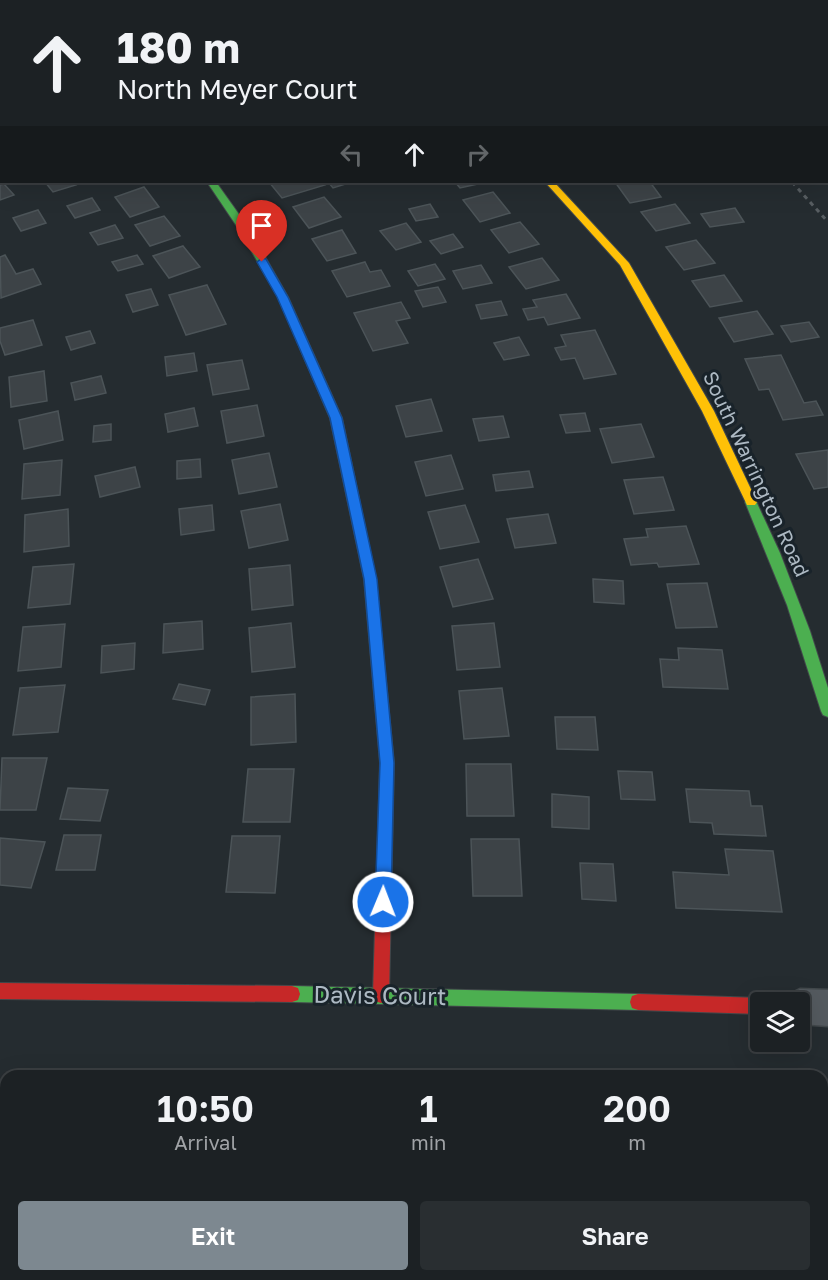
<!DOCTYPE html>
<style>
body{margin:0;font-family:"Golos Text",sans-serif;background:#292e31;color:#f1f3f6;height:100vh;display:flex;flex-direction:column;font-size:22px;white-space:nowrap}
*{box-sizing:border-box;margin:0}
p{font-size:20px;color:#a0a3a6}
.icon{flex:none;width:33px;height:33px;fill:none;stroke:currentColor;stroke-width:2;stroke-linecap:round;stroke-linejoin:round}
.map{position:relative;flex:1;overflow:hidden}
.panel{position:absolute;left:0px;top:1070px;width:828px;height:212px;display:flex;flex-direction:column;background:#1c2124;border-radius:18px 18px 0 0;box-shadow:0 6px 24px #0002,0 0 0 2px #3a3e41}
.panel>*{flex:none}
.banner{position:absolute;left:0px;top:0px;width:828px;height:183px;box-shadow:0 6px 24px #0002,0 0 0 2px #3a3e41;background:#1c2124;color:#f1f3f6;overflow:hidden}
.tools{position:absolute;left:750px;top:992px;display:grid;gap:12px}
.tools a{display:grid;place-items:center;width:60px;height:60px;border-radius:6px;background:#1c2124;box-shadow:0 6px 24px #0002,0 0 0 2px #3a3e41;font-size:30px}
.pin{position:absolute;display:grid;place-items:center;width:51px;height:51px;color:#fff;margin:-62px -26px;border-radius:50% 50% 50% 0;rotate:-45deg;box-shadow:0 0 6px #0007}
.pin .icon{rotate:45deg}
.me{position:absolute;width:66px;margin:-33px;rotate:1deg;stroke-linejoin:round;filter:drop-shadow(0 0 4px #0008)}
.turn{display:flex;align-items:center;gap:21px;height:126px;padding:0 18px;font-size:27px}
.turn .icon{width:78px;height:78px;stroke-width:2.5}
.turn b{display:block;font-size:42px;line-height:51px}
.lanes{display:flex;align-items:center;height:57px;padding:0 18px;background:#0003;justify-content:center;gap:30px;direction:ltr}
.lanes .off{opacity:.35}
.eta{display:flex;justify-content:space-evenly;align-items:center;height:102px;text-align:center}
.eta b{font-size:36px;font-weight:600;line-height:42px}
.primary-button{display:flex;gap:12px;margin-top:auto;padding:12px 18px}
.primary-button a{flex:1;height:69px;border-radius:6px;background:#7d8890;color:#fff;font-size:24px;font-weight:600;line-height:69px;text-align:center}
.primary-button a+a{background:#292e31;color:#f1f3f6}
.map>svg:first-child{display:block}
.building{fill:#3d4347;stroke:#4c5458;stroke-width:1.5}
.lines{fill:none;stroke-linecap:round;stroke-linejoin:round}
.street-casing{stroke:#42484b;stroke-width:3}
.fast-casing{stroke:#42484b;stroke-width:2}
.slow-casing{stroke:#42484b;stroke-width:2}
.jam-casing{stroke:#42484b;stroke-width:2}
.street{fill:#545a5f;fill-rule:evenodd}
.fast{fill:#4caf50;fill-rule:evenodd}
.slow{fill:#ffc107;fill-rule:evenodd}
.jam{fill:#c62828;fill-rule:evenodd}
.rail{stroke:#585e62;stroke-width:3;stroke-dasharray:4.5 4.5;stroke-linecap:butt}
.route{fill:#1a73e8;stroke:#114b97;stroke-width:1.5}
.labels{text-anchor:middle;stroke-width:6;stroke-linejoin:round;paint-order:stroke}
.street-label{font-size:20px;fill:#adb9c3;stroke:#19232a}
.near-street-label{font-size:24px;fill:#adb9c3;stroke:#19232a}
</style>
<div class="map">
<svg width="828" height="1280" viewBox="0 0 828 1280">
<rect width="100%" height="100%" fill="#252c30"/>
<g class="building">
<polygon points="45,182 73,182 76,185 53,192"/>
<polygon points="269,182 322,182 325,185 282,198"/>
<polygon points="328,182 352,182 333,188"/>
<polygon points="455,182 487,182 460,188"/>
<polygon points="615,182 650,182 661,197 630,203"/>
<polygon points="4,184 14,195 0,200 0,185"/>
<polygon points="144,187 159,207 130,217 115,197"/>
<polygon points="493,192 510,213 480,222 463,200"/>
<polygon points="324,197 341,217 309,228 293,207"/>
<polygon points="92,198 100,210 75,218 67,206"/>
<polygon points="430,204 438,217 416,221 409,209"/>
<polygon points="675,204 690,223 656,231 641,212"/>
<polygon points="735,208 744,222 710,227 701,214"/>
<polygon points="38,210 46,223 21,231 13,218"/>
<polygon points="164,216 180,236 150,246 135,225"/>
<polygon points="520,222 539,244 509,253 491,230"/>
<polygon points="406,223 421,242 396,250 380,231"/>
<polygon points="115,225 123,238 98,245 90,233"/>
<polygon points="342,230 356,253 327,261 312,239"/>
<polygon points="453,234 463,247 441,254 430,241"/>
<polygon points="696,240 715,263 684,270 666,247"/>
<polygon points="183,246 200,267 169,278 153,256"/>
<polygon points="5,255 16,274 33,269 41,284 1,298 0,257"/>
<polygon points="137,255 143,264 118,271 112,262"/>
<polygon points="542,258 559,280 526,289 509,267"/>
<polygon points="365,262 370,272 381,270 390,286 347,297 332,271"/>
<polygon points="435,264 445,279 418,286 408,271"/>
<polygon points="481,265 492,283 463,289 453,271"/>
<polygon points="724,275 742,301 710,307 692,281"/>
<polygon points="207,285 226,324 186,335 169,295"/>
<polygon points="438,287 446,302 423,307 415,291"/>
<polygon points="151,289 158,305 133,312 126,295"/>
<polygon points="566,294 580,318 548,325 544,317 528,320 523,309 537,307 533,300"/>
<polygon points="501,301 507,315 481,319 476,305"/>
<polygon points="401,302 410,318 396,321 408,343 373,351 354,313"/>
<polygon points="757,311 773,334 734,342 719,318"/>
<polygon points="33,320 42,345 5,355 0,341 0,328"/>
<polygon points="809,322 819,337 791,342 781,326"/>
<polygon points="595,330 616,374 584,379 575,358 561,360 555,348 566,346 561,335"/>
<polygon points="90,331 95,343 71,350 66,337"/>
<polygon points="519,337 529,355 504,360 494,343"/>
<polygon points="194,353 197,371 167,376 165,357"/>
<polygon points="781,355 804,403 816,401 823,415 783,420 769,389 759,390 745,359"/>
<polygon points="242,360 249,389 213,395 207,365"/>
<polygon points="44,371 47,401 11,407 9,377"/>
<polygon points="101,376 106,393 75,400 71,383"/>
<polygon points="431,399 442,431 406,437 396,406"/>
<polygon points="257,405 264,436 227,443 221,411"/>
<polygon points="194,408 198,426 168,432 165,414"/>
<polygon points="58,411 63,440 24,449 19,420"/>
<polygon points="585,413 590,431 566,433 560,415"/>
<polygon points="503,416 509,437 479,441 473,419"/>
<polygon points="111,424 111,440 93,442 94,426"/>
<polygon points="641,424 654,457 612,463 600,429"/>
<polygon points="828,450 828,487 814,489 796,454"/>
<polygon points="269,453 277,487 239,494 232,460"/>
<polygon points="451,455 463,489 426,496 415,462"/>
<polygon points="200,459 201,477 177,479 177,461"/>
<polygon points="62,460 60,495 22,499 24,464"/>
<polygon points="135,467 140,487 100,497 95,476"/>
<polygon points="529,471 533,487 496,491 493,475"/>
<polygon points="663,477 674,510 634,514 624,480"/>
<polygon points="280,504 288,540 249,548 241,511"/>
<polygon points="212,505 214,530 181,535 179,509"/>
<polygon points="465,505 479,542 440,549 428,512"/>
<polygon points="68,509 69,546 24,552 25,515"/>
<polygon points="548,514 556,543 515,548 507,519"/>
<polygon points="686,526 699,564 659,567 657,563 631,565 624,539 648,537 646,529"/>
<polygon points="478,559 493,599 453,607 440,567"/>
<polygon points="74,564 70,604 28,608 33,567"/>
<polygon points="290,565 293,605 252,610 249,569"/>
<polygon points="593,579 623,581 624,604 594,602"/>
<polygon points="707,583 717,627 676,628 667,584"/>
<polygon points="202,621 203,649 163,653 164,624"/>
<polygon points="291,623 295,667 252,672 249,628"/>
<polygon points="494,623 500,667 457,670 452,626"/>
<polygon points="65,624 61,667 18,671 23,627"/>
<polygon points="135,643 134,669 101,673 102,646"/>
<polygon points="678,648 722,650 728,689 663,687 660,659 679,660"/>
<polygon points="179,684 210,690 205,705 173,699"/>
<polygon points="65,685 58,732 13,735 20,688"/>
<polygon points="502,688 509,736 464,739 459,691"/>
<polygon points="295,694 296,742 251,745 251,697"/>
<polygon points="555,717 595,717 598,750 557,749"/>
<polygon points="2,758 47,758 36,810 0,810"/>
<polygon points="466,764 511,764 514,816 467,816"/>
<polygon points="248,769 294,769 290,822 243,822"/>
<polygon points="618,771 652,772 655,800 621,799"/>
<polygon points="68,788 108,790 100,821 60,819"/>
<polygon points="686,789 749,791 751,806 762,806 766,836 714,834 712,823 690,822"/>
<polygon points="552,794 589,797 589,829 552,827"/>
<polygon points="64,835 101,835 95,870 56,870"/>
<polygon points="232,836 280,836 275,893 226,892"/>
<polygon points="0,838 45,842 31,888 0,885"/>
<polygon points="471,839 519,839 522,896 473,896"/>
<polygon points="725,849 773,851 782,912 676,908 673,872 729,875"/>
<polygon points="580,863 613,864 616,901 582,899"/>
<polygon points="6,1106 6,1134 0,1134 0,1129"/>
<polygon points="0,1213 6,1213 6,1275 15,1275 14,1280 0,1280"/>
<polygon points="72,1275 115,1275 114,1280 71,1280"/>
<polygon points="507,1275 551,1275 551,1280 506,1280"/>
<polygon points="748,1275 819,1275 820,1280 749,1280"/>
</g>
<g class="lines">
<g class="street-casing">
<g id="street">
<polygon points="331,0 350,0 351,2 332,2"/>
<polygon points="790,0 808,0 790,2"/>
<rect x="0" y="4" width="2" height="11"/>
<polygon points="800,989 828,990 828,1026 800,1024 800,1002 785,1002 788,995"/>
</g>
</g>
<g class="fast-casing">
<g id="fast">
<polygon points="826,50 828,50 828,56 826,55"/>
<polygon points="207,182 216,182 248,227 288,297 342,418 376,579 394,763 392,768 387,770 382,768 380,763 364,579 330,418 278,297 238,228"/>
<polygon points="751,497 755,499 780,553 810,631 828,688 828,717 823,715 821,711 787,605 745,502"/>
<polygon points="292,986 638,994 644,996 646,1002 644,1008 638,1010 292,1002 286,1000 284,994 286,988"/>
</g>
</g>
<g class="slow-casing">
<g id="slow">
<polygon points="706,0 716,0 718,2 707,2"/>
<polygon points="545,182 554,182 629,263 714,411 757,502 755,505 747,505 702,411 620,265"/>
</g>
</g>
<g class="jam-casing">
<g id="jam">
<polygon points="387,756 392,758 394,763 389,995 387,1001 381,1003 375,1001 373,995 380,763 382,758"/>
<polygon points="0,983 292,986 298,988 300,994 298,1000 292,1002 0,999"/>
<polygon points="638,994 760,998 767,1002 760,1002 760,1014 638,1010 632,1008 630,1002 632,996"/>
</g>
</g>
<use href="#street" class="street"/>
<use href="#fast" class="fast"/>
<use href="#slow" class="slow"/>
<use href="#jam" class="jam"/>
<g class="rail">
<polyline points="586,0 589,2"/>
<polyline points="602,0 605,2"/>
<polyline points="617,0 621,2"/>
<polyline points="792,182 828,222"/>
</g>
</g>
<polygon class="route" points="262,258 266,259 288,297 342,418 377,579 394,763 391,902 389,908 383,910 378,908 375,902 380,763 364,579 330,418 277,297 257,262"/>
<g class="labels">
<g class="street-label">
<text transform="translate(756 474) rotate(65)" y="7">South Warrington Road</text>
</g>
<g class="near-street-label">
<text transform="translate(380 996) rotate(1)" y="8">Davis Court</text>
</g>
</g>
</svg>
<div class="tools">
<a><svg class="icon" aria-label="layers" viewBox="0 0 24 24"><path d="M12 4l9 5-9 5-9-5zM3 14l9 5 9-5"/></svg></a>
</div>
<div class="pin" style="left:262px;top:262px;background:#d93025"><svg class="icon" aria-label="arrive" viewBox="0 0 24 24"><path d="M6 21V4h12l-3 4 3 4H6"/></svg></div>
<svg class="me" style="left:383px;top:902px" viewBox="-20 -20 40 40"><circle r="17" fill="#1a73e8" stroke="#fff" stroke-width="3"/><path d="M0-11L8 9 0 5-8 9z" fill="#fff"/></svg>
<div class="banner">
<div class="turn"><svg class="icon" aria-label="ahead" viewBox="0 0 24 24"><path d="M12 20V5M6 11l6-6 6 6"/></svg><div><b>180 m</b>North Meyer Court</div></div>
<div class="lanes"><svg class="icon off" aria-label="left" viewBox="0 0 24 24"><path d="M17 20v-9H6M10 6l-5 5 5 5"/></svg><svg class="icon" aria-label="ahead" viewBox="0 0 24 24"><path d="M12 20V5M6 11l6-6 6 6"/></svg><svg class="icon off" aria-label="right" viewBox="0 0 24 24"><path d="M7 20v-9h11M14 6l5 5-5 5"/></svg></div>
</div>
<section class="panel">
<div class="eta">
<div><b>10:50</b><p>Arrival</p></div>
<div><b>1</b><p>min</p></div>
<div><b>200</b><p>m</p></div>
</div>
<div class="primary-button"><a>Exit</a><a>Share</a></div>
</section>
</div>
